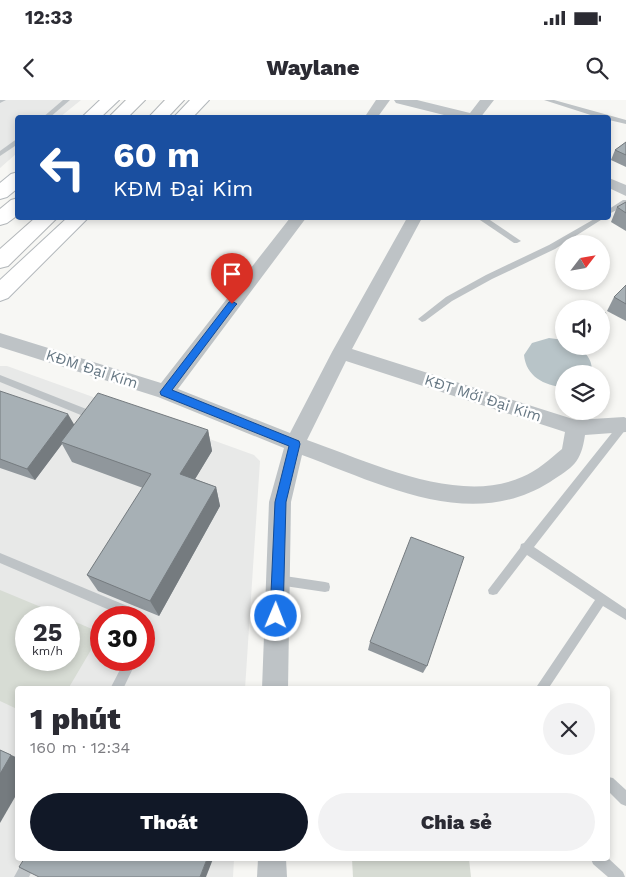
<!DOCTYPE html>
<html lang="vi">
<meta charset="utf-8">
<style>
body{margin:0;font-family:"Work Sans",sans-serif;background:#f2f2f3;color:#2b2b33;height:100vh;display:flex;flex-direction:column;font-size:19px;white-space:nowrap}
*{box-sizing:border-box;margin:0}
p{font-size:16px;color:#7c7c81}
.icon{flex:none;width:28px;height:28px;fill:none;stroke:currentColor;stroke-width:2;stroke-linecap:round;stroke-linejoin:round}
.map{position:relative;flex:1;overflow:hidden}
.sheet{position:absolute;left:15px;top:586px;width:595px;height:175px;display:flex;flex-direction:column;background:#fff;border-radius:5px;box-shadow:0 2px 8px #0003}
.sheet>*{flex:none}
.guide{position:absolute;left:15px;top:15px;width:596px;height:105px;border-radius:5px;box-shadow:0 2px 8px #0003;background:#1a4fa0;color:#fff;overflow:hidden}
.needle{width:32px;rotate:59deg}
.controls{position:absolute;left:555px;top:135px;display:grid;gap:10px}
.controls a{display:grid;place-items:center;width:55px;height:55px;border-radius:50%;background:#fff;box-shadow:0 2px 8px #0003;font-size:25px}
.speed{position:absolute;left:15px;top:506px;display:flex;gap:10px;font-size:25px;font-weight:700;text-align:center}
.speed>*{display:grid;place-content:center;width:65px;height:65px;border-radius:50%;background:#fff;box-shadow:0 2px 8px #0003;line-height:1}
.speed small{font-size:12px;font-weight:400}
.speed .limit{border:8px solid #d22;background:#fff;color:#111}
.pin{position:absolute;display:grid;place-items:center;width:42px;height:42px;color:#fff;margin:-51px -21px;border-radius:50% 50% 50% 0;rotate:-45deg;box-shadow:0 0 5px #0007}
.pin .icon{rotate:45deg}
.me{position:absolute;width:55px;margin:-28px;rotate:1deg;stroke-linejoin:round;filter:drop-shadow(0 0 4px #0008)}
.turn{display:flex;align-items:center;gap:18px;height:105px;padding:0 15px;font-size:22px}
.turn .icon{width:65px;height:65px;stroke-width:2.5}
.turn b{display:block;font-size:35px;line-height:42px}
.round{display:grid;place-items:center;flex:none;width:52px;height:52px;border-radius:26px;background:#f2f2f3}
.summary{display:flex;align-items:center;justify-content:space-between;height:85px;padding:0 15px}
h1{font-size:30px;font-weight:800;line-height:38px}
.action{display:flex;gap:10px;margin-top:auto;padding:10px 15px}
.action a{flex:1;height:58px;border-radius:30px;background:#111827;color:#fff;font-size:20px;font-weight:800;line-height:58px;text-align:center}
.action a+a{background:#f2f2f3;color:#2b2b33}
.status{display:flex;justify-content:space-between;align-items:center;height:35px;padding:0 25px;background:#fff;direction:ltr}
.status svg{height:14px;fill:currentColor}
header{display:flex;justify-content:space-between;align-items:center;height:65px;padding:0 15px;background:#fff;font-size:22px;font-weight:800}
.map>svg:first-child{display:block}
.built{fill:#e8e9e8;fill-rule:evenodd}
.green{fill:#d7dcd4}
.water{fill:#b8c4c8}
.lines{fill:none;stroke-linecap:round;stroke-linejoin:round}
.primary-casing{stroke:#b2b7bb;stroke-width:2}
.highway-casing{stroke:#b2b6b9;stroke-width:2}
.lane{fill:#bec3c6;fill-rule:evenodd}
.street{fill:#bec3c6;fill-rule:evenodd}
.primary{fill:#fff;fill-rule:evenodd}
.highway{fill:#fff;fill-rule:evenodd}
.wall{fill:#90979c}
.shaded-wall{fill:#757b7f}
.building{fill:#a7b0b5;stroke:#757b7f}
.route{fill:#1a73e8;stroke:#114b97}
.labels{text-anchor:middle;stroke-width:5;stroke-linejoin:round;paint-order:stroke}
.street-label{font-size:15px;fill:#677884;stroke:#fff}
</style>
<div class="status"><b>12:33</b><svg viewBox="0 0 49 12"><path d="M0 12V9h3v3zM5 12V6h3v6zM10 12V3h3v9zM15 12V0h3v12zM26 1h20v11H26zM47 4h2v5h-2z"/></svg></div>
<header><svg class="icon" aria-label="back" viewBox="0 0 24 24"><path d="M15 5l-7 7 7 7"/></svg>Waylane<svg class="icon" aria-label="search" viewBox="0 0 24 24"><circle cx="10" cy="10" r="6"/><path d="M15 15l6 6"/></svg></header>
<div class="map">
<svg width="626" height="777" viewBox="0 0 626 777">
<rect width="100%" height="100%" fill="#f7f7f4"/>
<g class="built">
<polygon points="0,0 81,0 60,17 18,18 17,53 0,68"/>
<path d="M0 266H7L254 355 260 361 245 589H18V759H234L233 777H0ZM26 518H69V560H26ZM101 518H144V560H101Z"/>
</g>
<g class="green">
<polygon points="0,490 65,517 26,518 26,560 69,560 69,519 101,533 68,589 18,589 17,609 0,601"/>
<polygon points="352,759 469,759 471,777 353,777"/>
</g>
<path class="water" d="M549 238 564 240V246H578C587 254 594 262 591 274H564V287C544 286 526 276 524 255L532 243Z"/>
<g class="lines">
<g class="primary-casing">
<g id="primary">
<polygon points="100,0 119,0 100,18 81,18"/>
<polygon points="190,0 209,0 192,18 173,18"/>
<polygon points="18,72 18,88 7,97 0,99 0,83 11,74"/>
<polygon points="67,118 88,118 8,198 0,201 0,180"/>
</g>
</g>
<g class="highway-casing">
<g id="highway">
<polygon points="126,0 145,0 127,18 108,18"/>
<polygon points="165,0 184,0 167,18 148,18"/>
<polygon points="18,98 18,115 7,123 0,125 0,109 11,100"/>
<polygon points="35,118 57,118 8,166 0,168 0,149"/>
</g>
</g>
<g class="lane">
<polygon points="0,0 6,0 0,3"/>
<polygon points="63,0 70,0 49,18 42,18"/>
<polygon points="544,0 554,0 626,20 626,24 609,20 609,18 600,18"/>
<polygon points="18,38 18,44 0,56 0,51"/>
<polygon points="623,100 626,100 626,105 609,114 609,109"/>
<polygon points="480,118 487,118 521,141 517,143 514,143 480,120"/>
<polygon points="596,118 604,118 555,149 492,179 452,201 425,221 422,222 418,219 446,197 486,175 549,145"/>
<polygon points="0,275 99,314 101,317 99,320 93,320 0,282"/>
<polygon points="626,318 626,329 534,447 626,509 626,520 603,506 548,589 535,589 595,500 527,455 497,494 493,495 489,494 488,490 520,448 521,444 524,443 623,319"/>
<polygon points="0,453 137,510 141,518 128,518 0,463"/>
<polygon points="278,475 325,482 329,483 330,487 329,491 325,492 278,485 274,484 273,480 274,476"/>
<polygon points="125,560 137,560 123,589 110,589"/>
<polygon points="608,677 613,678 626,690 626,706 621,704 608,691"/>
<polygon points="608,758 623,772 625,777 608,777 593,764 591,759"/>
<polygon points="24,759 38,759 29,777 14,777"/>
</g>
<g class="street">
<polygon points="376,0 390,0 377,18 364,18"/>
<polygon points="394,0 417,0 470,13 480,0 494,0 480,18 456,18 396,3"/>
<polygon points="609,78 626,85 626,96 609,88"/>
<path d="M290 118H306L178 289 290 333 332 252 407 118H422L352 249 576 320 624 317 626 318V332L585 335C581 363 573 367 550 382 471 432 381 384 302 355L291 402 288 589H262L269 402 284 348 158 297 0 247V233L161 283ZM346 261 565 332 562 349C550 359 537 371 522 377 458 406 368 361 307 340Z"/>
<polygon points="258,759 286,759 287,777 257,777"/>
</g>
<use href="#primary" class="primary"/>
<use href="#highway" class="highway"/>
</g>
<g class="wall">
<polygon points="626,42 626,67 611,60 615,50"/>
<polygon points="626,102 626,131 611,122 617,107"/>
<polygon points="626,185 626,221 607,211 614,197"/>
<polygon points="0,291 74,325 208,330 212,351 195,379 216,387 220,406 159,516 98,491 87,475 143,388 72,362 62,344 35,380 0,368"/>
<polygon points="370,542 427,566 423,573 368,550"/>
</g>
<g class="shaded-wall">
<polygon points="68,314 75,326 61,342 62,344 35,380 27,369"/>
<polygon points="208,330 212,351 186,394 180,374"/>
<polygon points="216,387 220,406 159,516 150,501"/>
<polygon points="0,650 18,658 18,692 0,723"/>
<polygon points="207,759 213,759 206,777 200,777"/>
</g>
<g class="building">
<polygon points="626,42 626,55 615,50"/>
<polygon points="626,102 626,113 617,107"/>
<polygon points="626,185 626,204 614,197"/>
<polygon points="583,202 596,209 578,209"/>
<polygon points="601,211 606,213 601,220"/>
<polygon points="0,291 68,314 27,369 0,359"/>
<polygon points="98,293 208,330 180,374 216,387 150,501 87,475 151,374 61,342"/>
<polygon points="411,437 464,457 427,566 370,542"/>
<polygon points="0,650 11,655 0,674"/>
<polygon points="24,759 207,759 200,777 39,777 19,767"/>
</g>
<polygon class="route" points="232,201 237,204 235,206 172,290 299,341 300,344 286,402 283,516 281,521 276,522 272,521 270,516 275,402 289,346 161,295 160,292 229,202"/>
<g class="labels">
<g class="street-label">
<text transform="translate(92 269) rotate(18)" y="5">KĐM Đại Kim</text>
<text transform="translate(483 298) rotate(18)" y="5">KĐT Mới Đại Kim</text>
</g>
</g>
</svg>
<div class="controls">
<a><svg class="needle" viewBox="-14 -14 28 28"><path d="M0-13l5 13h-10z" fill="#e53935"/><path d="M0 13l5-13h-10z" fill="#7c7c81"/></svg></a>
<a><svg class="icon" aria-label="sound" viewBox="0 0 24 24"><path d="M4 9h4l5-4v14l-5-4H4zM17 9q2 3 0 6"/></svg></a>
<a><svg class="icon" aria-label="layers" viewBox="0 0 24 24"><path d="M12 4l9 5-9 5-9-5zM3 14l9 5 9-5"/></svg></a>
</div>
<div class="speed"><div>25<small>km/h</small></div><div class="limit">30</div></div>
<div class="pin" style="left:232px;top:204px;background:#d93025"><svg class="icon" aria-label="arrive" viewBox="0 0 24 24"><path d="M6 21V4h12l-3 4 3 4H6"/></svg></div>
<svg class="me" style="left:276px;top:516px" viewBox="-20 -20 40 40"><circle r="17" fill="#1a73e8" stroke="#fff" stroke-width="3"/><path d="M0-11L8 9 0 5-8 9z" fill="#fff"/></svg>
<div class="guide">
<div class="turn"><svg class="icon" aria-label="left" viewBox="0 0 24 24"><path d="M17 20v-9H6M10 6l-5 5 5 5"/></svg><div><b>60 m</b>KĐM Đại Kim</div></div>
</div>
<section class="sheet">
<div class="summary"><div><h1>1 phút</h1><p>160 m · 12:34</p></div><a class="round"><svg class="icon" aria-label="close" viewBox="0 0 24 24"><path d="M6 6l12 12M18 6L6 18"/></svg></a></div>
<div class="action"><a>Thoát</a><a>Chia sẻ</a></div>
</section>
</div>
